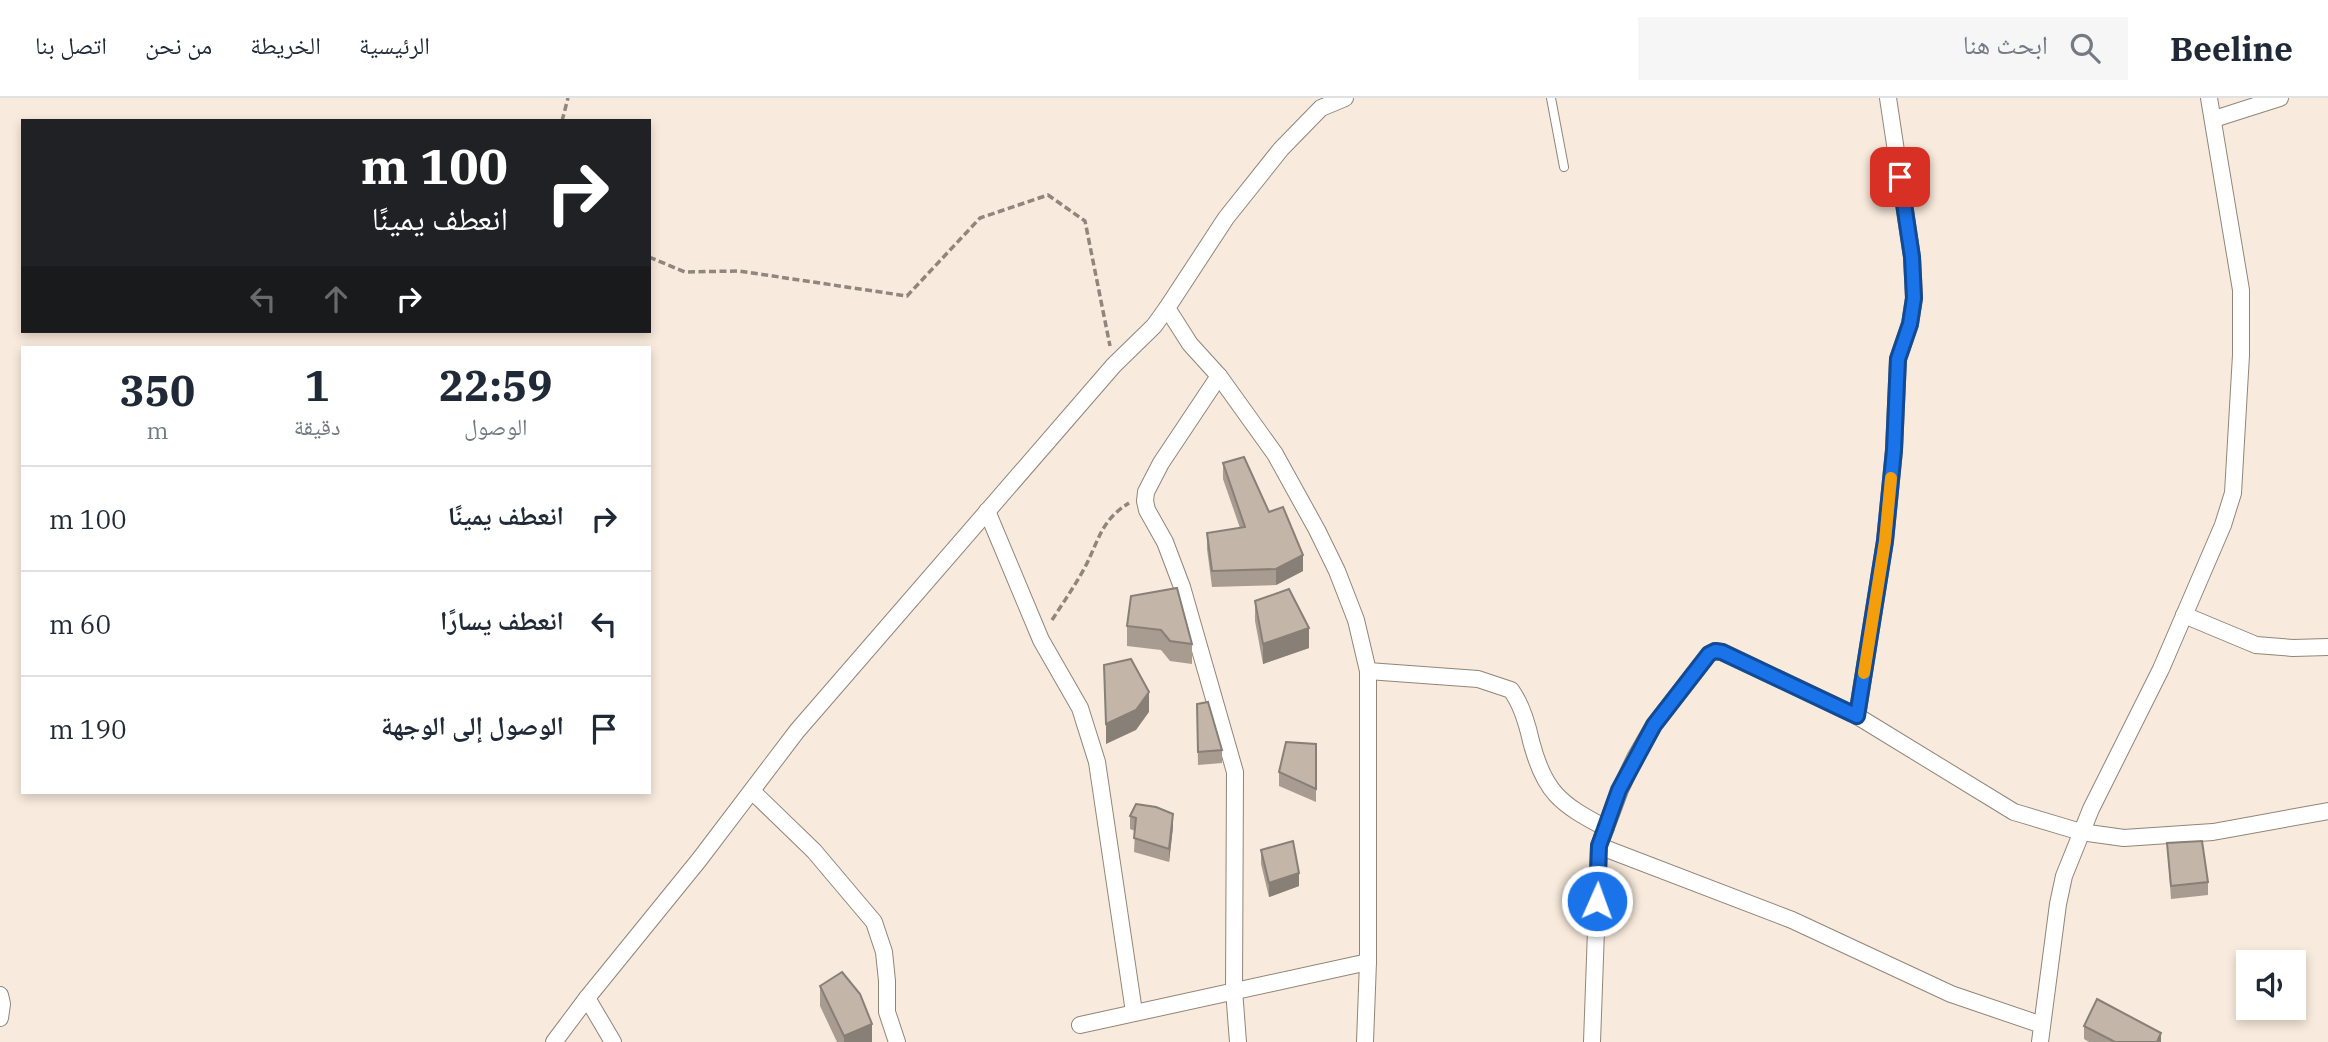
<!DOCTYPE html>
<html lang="ar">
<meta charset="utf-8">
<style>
body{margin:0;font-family:"IBM Plex Serif","Noto Naskh Arabic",serif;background:#f6f6f7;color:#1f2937;direction:rtl;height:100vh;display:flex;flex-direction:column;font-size:26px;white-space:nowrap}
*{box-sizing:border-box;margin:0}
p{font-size:23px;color:#747a83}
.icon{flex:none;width:38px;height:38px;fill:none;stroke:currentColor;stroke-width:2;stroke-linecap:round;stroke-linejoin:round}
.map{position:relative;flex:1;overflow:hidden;direction:ltr}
.sheet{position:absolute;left:21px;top:248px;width:630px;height:448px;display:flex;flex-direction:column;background:#fff;border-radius:0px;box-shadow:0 4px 10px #0003;direction:rtl}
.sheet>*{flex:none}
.hud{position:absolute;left:21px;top:21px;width:630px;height:214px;border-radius:0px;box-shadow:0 4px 10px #0003;direction:rtl;background:#202124;color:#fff;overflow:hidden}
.tools{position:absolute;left:2236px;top:852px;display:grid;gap:14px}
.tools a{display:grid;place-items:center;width:70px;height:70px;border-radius:0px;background:#fff;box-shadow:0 4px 10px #0003;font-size:35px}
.pin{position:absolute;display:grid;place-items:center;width:60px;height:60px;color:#fff;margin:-30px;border-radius:14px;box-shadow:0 4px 10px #0006}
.me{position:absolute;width:77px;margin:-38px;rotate:2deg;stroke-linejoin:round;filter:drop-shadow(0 0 5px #0008)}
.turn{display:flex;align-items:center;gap:24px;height:147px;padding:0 28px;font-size:32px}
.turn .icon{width:91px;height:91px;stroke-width:2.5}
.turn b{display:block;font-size:49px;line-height:60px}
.lanes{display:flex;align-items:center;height:66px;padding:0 28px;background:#0003;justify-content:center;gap:35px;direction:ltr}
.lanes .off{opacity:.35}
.eta{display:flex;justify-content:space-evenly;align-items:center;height:119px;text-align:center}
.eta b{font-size:42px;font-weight:700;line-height:49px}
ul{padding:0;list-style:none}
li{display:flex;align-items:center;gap:21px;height:105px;padding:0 28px;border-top:2px solid #e0e1e3}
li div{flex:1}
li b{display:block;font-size:26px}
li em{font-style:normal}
header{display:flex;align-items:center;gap:42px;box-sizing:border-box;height:98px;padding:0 35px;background:#fff;border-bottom:2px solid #e0e1e3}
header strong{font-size:33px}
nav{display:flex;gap:38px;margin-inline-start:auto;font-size:24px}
.search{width:490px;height:63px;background:#f6f6f7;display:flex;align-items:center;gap:18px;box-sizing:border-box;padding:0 24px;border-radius:0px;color:#747a83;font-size:26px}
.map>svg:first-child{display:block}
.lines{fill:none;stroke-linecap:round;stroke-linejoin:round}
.lane-casing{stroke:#928578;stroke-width:10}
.street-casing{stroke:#928578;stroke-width:18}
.path{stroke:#90867c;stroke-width:3.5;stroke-dasharray:7 3.5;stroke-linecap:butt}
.lane{stroke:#fff;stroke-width:8}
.street{stroke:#fff;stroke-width:16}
.wall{fill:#a89c90}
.shaded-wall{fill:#887f76}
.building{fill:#c3b5a8;stroke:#887f76;stroke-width:2}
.route-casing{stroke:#114b97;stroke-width:18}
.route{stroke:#1a73e8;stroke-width:12}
.slow{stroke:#f59e0b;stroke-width:12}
</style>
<header>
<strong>Beeline</strong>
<div class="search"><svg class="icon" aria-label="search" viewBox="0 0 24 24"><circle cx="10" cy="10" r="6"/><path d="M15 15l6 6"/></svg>ابحث هنا</div>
<nav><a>الرئيسية</a><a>الخريطة</a><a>من نحن</a><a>اتصل بنا</a></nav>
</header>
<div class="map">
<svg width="2328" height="944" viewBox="0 0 2328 944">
<rect width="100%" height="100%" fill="#f8eadc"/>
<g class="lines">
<g class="lane-casing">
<polyline id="lane" points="1551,0 1564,69"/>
</g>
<g class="street-casing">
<g id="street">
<polyline points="1345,0 1321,10 1281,51 1226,120 1167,210 1190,246 1219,278 1275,356 1317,432 1337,473 1356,522 1368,573 1368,864 1365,944"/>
<polyline points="2214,21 2280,0"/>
<polyline points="1219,278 1161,365 1146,394 1145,403 1147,412 1165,444 1182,489 1235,674 1234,892 1238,944"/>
<polyline points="987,413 1041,542 1080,610 1097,664 1134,914"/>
<polyline points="2184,517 2256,547 2293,550 2328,549"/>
<path d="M1368 573 1478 581 1511 592C1522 607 1527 625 1531 643 1544 694 1560 706 1606 730"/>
<polyline points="1857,618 1885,443 1894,352 1898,261 1910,226 1914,200 1912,159 1888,0"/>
<polyline points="752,693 814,753 874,824 884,854 887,883 887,914 897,944"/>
<polyline points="1599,748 1792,822 1951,896 2042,927"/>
<polyline points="0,897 2,906 0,920"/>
<polyline points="587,900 613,944"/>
<polyline points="1080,927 1368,864"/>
<polyline points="554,944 587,900 699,762 797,633 1114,267 1154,228 1167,210"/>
<polyline points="1592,944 1599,748 1620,692 1635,660 1654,627 1709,556 1715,553 1722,554 1857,618 2014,714 2081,734 2124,740 2213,734 2328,713"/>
<polyline points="2040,944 2058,806 2064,778 2091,711 2161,571 2223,427 2233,395 2241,257 2241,192 2209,0"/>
</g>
</g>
<g class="path">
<polyline points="562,23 568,0"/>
<polyline points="649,159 685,174 739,173 907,198 980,120 1048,97 1085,123 1110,248"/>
<path d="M1052 522C1063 505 1074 489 1084 471 1099 443 1100 423 1129 405"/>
</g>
<use href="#lane" class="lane"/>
<use href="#street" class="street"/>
</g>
<g class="wall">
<polygon points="1223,365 1303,473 1276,487 1212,489 1207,451 1207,435 1240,430 1223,381"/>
<polygon points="1131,498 1192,546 1192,566 1170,563 1161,552 1127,548 1127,528"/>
<polygon points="1255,503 1309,550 1263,566 1255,523"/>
<polygon points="1197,606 1222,652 1222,665 1198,667"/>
<polygon points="1316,646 1316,704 1279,688 1279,674"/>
<polygon points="1130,718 1173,729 1169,764 1134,754 1135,733 1130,731"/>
<polygon points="2167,745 2208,784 2208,797 2171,801"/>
<polygon points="1261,752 1299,788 1269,799 1261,766"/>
<polygon points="820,888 872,944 837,944 820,908"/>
<polygon points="2084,928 2161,944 2089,944 2084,941"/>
</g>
<g class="shaded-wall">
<polygon points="1303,457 1303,473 1276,487 1276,471"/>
<polygon points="1309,530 1309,550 1263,566 1263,546"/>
<polygon points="1149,594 1149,614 1136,632 1106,646 1106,626"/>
<polygon points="1173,716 1173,729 1169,764 1169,751"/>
<polygon points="1299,775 1299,788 1269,799 1269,785"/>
<polygon points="872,926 872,944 844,944 844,938"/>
<polygon points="2161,935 2161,944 2157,944"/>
</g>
<g class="building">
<polygon points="1244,359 1269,414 1283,409 1303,457 1276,471 1212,473 1207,435 1245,429 1223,365"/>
<polygon points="1177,490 1192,546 1170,543 1161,532 1127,528 1131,498"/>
<polygon points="1289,491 1309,530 1263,546 1255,503"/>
<polygon points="1131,561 1149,594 1136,612 1106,626 1104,567"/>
<polygon points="1208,604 1222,652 1198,654 1197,606"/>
<polygon points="1286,644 1316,646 1316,691 1279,674"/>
<polygon points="1136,706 1156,709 1173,716 1169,751 1134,740 1136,720 1130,718"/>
<polygon points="1293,743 1299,775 1269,785 1261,752"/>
<polygon points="2202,743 2208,784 2171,788 2167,745"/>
<polygon points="842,874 860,896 872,926 844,938 820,888"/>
<polygon points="2097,901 2161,935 2157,944 2115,944 2084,928"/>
</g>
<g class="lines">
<g class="route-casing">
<polyline id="route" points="1597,803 1599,748 1619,692 1654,627 1709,556 1715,553 1722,554 1857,618 1885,443 1894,352 1898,261 1910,226 1914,200 1912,159 1900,79"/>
</g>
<use href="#route" class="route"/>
<polyline class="slow" points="1864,575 1885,443 1891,380"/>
</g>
</svg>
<div class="tools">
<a><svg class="icon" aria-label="sound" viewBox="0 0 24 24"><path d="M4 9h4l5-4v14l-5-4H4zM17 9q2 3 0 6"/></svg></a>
</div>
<div class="pin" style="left:1900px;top:79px;background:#d93025"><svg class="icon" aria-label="arrive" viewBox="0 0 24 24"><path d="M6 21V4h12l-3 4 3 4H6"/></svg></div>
<svg class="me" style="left:1597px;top:803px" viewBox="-20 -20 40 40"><circle r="17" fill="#1a73e8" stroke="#fff" stroke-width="3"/><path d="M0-11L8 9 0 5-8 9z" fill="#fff"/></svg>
<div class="hud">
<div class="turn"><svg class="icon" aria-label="right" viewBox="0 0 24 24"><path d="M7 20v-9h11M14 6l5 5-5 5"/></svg><div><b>100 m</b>انعطف يمينًا</div></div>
<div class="lanes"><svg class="icon off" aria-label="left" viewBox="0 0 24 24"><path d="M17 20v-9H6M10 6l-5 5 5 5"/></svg><svg class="icon off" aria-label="ahead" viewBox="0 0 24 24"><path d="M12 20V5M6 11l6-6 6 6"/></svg><svg class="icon" aria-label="right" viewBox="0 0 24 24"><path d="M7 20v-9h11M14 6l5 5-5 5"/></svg></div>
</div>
<section class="sheet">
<div class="eta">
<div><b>22:59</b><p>الوصول</p></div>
<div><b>1</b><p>دقيقة</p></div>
<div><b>350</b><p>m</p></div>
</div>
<ul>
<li><svg class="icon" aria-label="right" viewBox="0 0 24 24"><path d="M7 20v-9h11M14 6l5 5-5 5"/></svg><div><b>انعطف يمينًا</b></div><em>100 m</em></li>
<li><svg class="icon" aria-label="left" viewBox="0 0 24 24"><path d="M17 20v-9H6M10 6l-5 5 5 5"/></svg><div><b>انعطف يسارًا</b></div><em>60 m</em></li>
<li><svg class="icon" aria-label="arrive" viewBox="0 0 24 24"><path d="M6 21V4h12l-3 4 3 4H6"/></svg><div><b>الوصول إلى الوجهة</b></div><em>190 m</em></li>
</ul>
</section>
</div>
